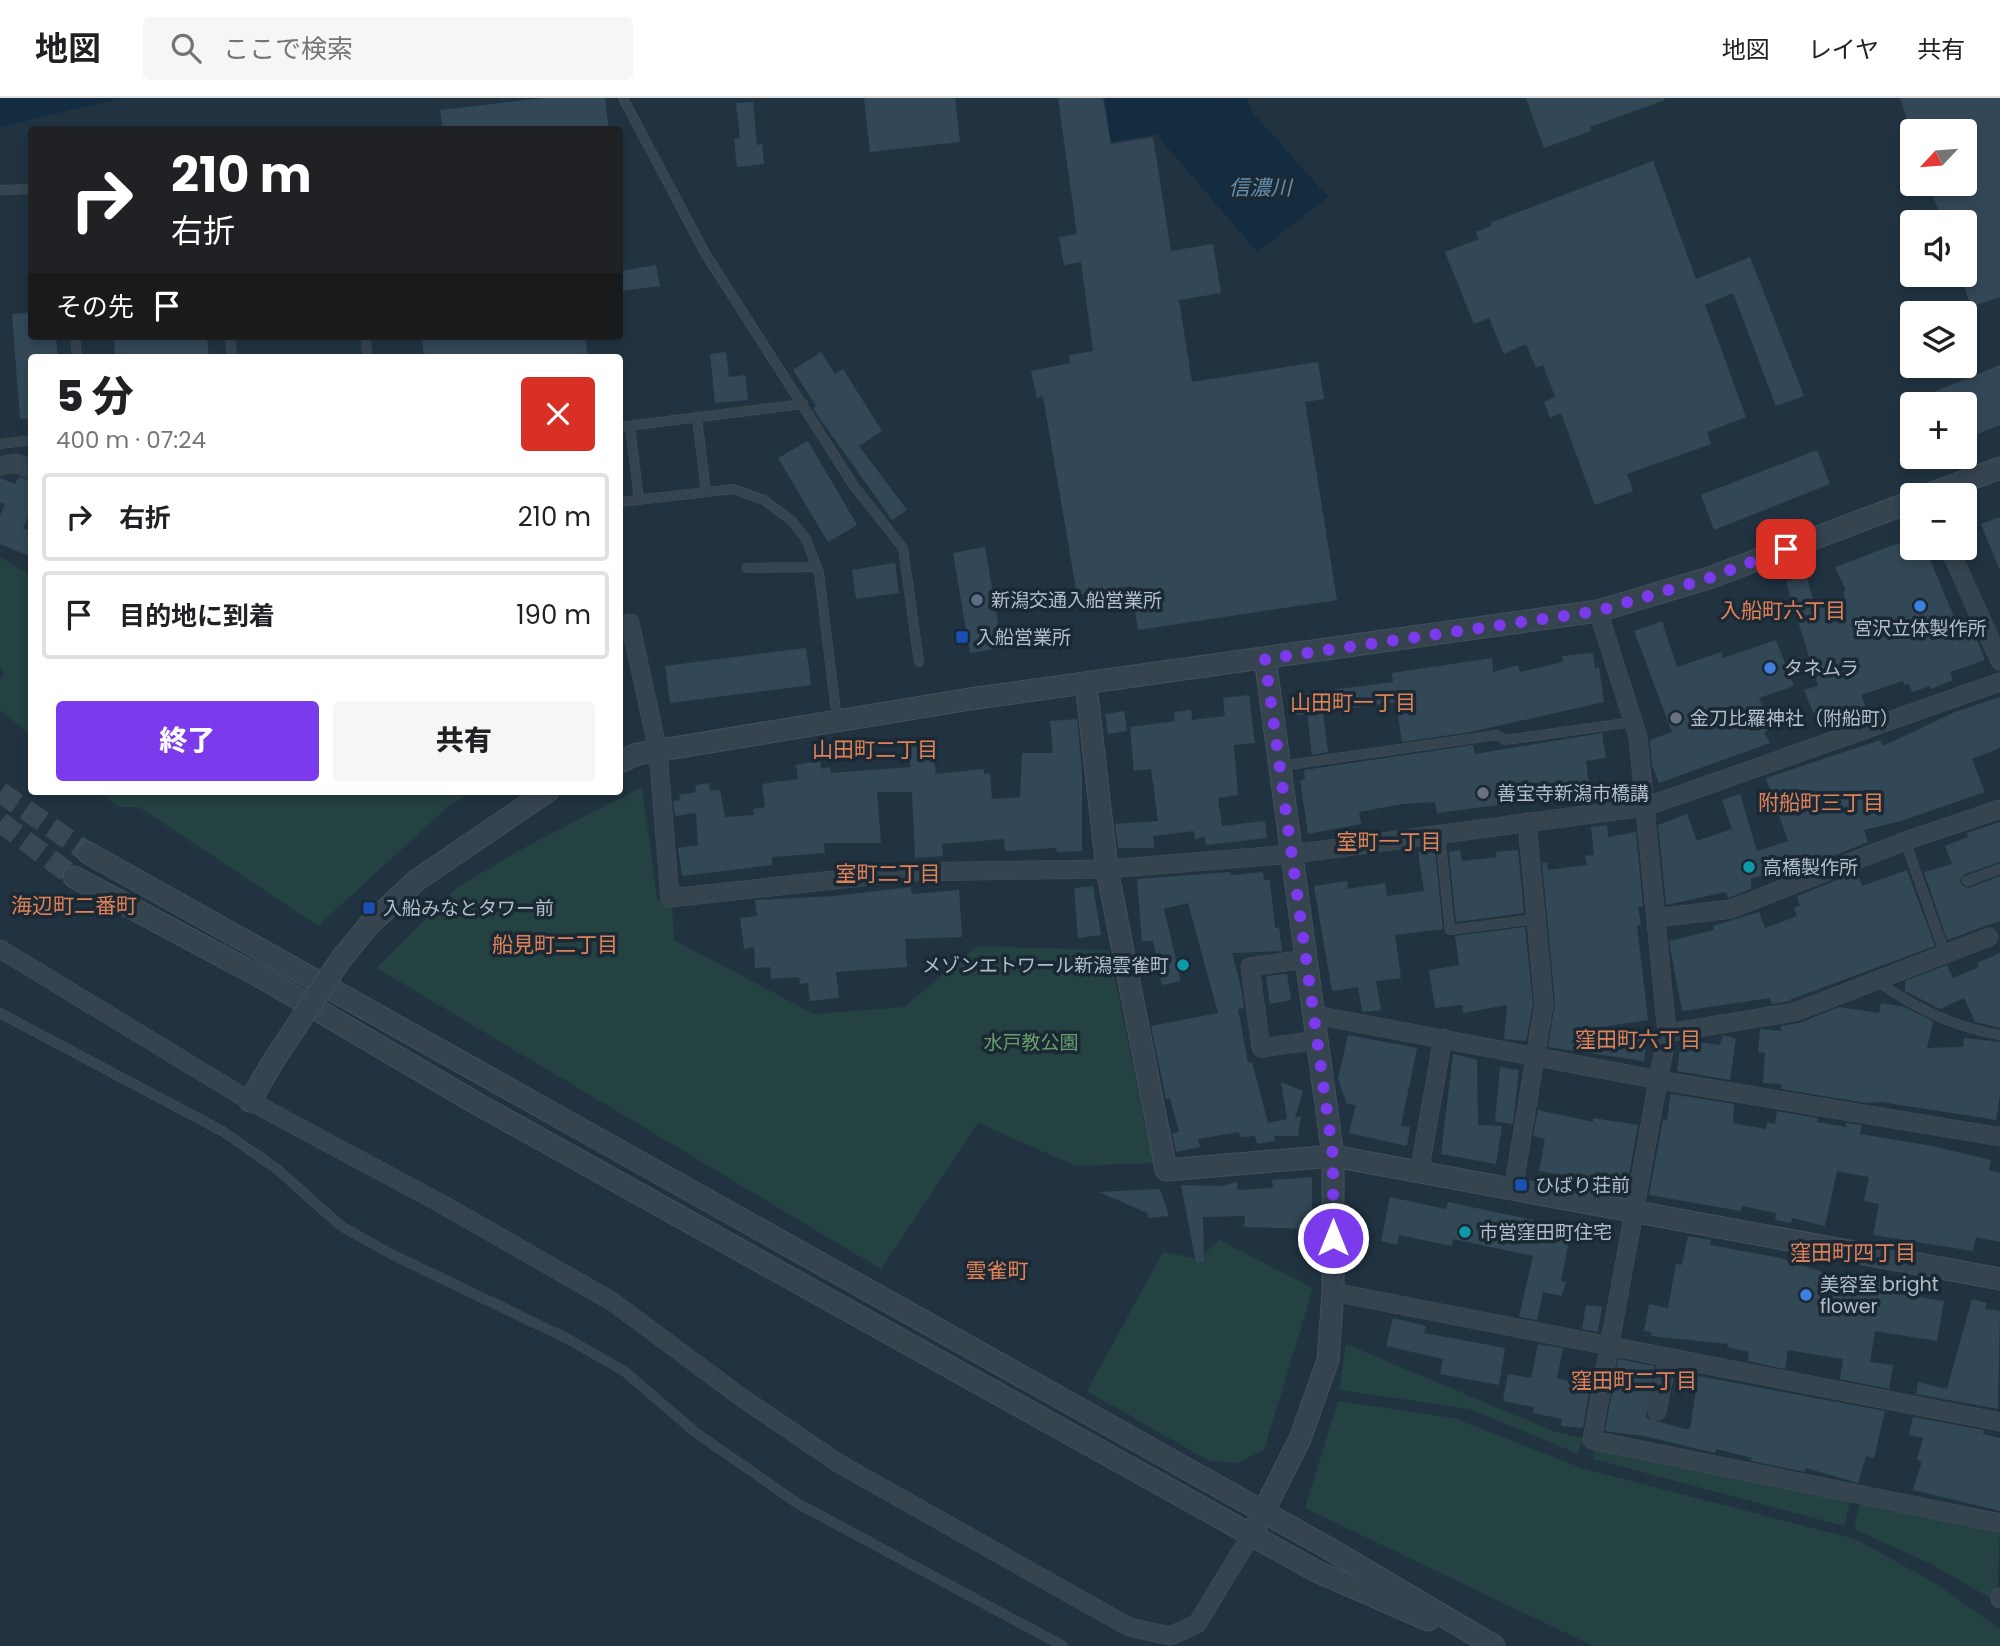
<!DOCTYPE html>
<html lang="ja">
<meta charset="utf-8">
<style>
body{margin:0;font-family:Poppins,"Noto Sans JP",sans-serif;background:#f6f6f6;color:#202124;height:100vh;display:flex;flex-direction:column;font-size:26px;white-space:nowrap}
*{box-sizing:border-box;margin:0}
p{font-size:23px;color:#757577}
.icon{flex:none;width:38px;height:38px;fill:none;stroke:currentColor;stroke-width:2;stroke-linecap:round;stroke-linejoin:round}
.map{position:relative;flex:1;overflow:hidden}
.drawer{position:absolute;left:28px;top:256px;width:595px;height:441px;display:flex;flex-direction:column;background:#fff;border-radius:7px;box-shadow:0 4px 10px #0003}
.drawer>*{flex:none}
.top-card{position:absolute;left:28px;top:28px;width:595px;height:214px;border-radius:7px;box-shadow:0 4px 10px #0003;background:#202124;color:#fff;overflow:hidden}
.needle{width:46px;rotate:244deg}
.buttons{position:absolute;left:1900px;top:21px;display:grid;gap:14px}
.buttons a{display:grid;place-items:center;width:77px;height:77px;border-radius:7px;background:#fff;box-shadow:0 4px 10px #0003;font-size:35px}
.pin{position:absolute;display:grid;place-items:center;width:60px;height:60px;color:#fff;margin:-30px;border-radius:14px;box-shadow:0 4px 10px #0006}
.me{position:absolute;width:77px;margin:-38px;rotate:0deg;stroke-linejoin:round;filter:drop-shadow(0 0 5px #0008)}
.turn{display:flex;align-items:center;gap:24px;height:147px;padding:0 28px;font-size:32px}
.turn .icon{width:91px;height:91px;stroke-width:2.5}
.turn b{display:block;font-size:49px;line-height:60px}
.then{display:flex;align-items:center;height:66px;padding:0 28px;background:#0003;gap:14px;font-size:26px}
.round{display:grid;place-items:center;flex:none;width:74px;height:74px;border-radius:7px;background:#f6f6f6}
.headline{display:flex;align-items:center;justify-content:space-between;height:119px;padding:0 28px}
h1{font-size:42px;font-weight:800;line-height:52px}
.action{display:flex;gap:14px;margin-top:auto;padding:14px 28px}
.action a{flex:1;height:80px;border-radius:7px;background:#7c3aed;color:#fff;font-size:28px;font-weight:800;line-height:80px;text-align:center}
.action a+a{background:#f6f6f6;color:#202124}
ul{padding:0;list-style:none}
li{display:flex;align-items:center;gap:21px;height:88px;margin:0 14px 10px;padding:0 14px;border:4px solid #e0e0e0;border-radius:7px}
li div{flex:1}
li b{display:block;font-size:26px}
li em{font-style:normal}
header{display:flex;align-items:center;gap:42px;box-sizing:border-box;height:98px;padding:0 35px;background:#fff;border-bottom:2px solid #e0e0e0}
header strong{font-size:33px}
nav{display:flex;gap:38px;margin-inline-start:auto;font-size:24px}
.search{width:490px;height:63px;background:#f6f6f6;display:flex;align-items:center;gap:18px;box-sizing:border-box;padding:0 24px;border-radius:7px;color:#757577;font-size:26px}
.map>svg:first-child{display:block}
.green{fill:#244241}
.water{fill:#132c40}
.building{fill:#334857}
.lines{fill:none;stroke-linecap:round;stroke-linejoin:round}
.tertiary-tunnel{stroke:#374856;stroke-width:21;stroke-dasharray:21 10;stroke-linecap:butt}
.service-casing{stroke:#42505c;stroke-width:10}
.minor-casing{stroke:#42505c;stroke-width:19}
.tertiary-casing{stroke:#42505c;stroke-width:23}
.service{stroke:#364450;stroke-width:9}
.minor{stroke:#364450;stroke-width:18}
.tertiary{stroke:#364450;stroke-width:21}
.tertiary-bridge-casing{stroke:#42505c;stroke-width:23;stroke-linecap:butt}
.tertiary-bridge{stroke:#364450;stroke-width:21}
.route{stroke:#7c3aed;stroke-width:12;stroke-dasharray:0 21.6}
.service-dot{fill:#5c6f8a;stroke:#1b2935;stroke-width:2.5}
.shop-dot{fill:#3f7fe0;stroke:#1b2935;stroke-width:2.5}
.transit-dot{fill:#1a4fb4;stroke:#1b2935;stroke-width:2.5}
.worship-dot{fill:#6b7280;stroke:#1b2935;stroke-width:2.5}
.culture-dot{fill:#0f9aa8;stroke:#1b2935;stroke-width:2.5}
.labels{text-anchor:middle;stroke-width:7;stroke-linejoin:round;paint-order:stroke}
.poi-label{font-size:19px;fill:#b2bfcb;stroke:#1b2935;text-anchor:start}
.park-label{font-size:19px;fill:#669f6c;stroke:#1b2935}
.water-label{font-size:21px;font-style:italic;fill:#678fae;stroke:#1b2935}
.neighbourhood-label{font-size:21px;fill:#e08158;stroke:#1b2935}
</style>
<header>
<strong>地図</strong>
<div class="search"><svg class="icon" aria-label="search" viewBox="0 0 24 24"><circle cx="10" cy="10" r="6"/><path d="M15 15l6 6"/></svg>ここで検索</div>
<nav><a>地図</a><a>レイヤ</a><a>共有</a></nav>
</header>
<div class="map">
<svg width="2000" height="1548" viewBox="0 0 2000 1548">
<rect width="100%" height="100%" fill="#213341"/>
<g class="green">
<polygon points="0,459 31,477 31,637 0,612 0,582 4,574 0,570"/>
<polygon points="642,689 657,801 672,806 674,842 814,916 904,909 977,848 1109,852 1153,1065 1076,1068 978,1025 881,1171 377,870 458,789 529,747"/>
<polygon points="99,693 475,693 451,706 318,828 139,709 118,709"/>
<polygon points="1219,1142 1313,1190 1264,1352 1237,1365 1209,1363 1087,1293 1163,1154 1199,1161"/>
<polygon points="1346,1246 1553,1333 1583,1340 1578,1356 1470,1311 1339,1292"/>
<polygon points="1338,1303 1454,1320 1584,1371 1856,1441 1938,1487 2000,1531 2000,1548 1593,1548 1305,1410"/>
<polygon points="1594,1346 1851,1399 1844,1428 1593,1361"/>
<polygon points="1861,1402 2000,1433 1997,1504 1931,1466 1854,1431"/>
</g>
<g class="water">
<polygon points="0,0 121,0 0,29"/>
<polygon points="1105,0 1246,0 1253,15 1328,99 1257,154 1156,36 1110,44"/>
</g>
<g class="building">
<polygon points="544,0 605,0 609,32 443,32 440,12"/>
<polygon points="864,0 955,0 960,44 870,54"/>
<polygon points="1058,0 1103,0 1111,46 1153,39 1171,153 1213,146 1221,195 1179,202 1192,284 1318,264 1324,301 1305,304 1337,502 1138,532 1131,488 1077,497 1043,298 1037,300 1031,273 1070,265 1069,257 1093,253 1081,164 1064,167 1059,139 1077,136"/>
<polygon points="1526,0 1664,0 1665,2 1590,29 1591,33 1544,50"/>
<polygon points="1900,0 2000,0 2000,199 1971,209 1960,177 1965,177 1965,124 1942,124 1929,86 1965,86 1965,33 1911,33"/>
<polygon points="753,4 757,47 762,46 764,66 737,69 734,41 740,40 736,5"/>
<polygon points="1653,63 1696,181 1750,159 1804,298 1776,308 1733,195 1705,207 1746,319 1707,334 1711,346 1627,376 1633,393 1595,407 1561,315 1550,320 1544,304 1555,299 1543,267 1536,270 1526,246 1504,256 1489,220 1474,226 1445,154 1479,141 1476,134 1491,128 1490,125"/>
<polygon points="656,167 660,188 620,193 620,173"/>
<polygon points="32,214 32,238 56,238 58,259 32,259 32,321 20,321 12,216"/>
<polygon points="114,238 207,238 209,259 115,259"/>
<polygon points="454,238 585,238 588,259 424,259 422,242"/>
<polygon points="726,254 729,279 745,277 748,302 715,305 710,256"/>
<polygon points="821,254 835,276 843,271 882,333 859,348 907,412 892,422 818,318 813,310 816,308 793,272"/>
<polygon points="2000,267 2000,327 1965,341 1965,306 1904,306"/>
<polygon points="808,343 857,427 828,444 778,360"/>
<polygon points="1817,352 1830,386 1714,432 1701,397"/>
<polygon points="19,379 32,383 32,411 23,430 32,434 32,459 0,446 0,418 5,406 0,404 0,380 15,386"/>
<polygon points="2000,419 2000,470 1999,471 1981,426"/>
<polygon points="1902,444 1906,455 1925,450 1957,526 1961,530 1971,527 1985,562 1950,574 1953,582 1931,591 1930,588 1912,594 1909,586 1904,587 1903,583 1861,597 1867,612 1819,628 1804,592 1818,588 1786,484 1806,477 1816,511 1845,500 1843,494 1846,492 1835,469"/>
<polygon points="985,449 1002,550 970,555 953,455"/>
<polygon points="895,465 899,495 856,501 852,472"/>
<polygon points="1662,523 1677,569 1721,554 1723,560 1776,542 1794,588 1759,600 1771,631 1764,634 1770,645 1659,685 1652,667 1650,642 1672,634 1634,533"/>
<polygon points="806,550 811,587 670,605 665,568"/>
<polygon points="1593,555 1595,570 1599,569 1604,604 1471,634 1402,644 1396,604 1323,614 1328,654 1312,657 1307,616 1293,618 1291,597 1393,584 1392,575 1492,560 1493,574 1518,567 1520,574 1563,564 1562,558"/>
<polygon points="1249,597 1255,645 1234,647 1238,697 1218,700 1222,728 1265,723 1267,740 1206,747 1205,739 1195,741 1194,733 1153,738 1154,750 1118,750 1115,726 1158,723 1151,671 1134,673 1130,629 1175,623 1174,614 1191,612 1192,622 1225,618 1223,600"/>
<polygon points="2000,599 2000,650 1972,661 1985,694 1901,723 1864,732 1868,744 1789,776 1782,776 1780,772 1751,781 1751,791 1728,800 1726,794 1666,807 1658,727 1687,716 1697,743 1732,731 1722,702 1740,696 1757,753 1788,743 1766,680 1880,642 1883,648 1955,614"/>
<polygon points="1124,613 1127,633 1108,636 1105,616"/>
<polygon points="1077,621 1082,673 1082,753 1057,754 1056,750 1005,753 1004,741 942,746 943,758 915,760 912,694 877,694 881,745 824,745 825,755 772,759 772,767 682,778 678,750 698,747 696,715 675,718 673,703 680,702 679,697 696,694 695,687 709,685 710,693 720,692 725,719 754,717 753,711 765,709 762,686 798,681 796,667 820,663 821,671 830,669 831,675 911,669 908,649 932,645 936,676 984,671 984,676 990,675 992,701 1020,699 1022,655 1053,655 1050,623"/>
<polygon points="1602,635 1606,660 1586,663 1589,688 1530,695 1531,699 1497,707 1437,715 1435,704 1402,706 1359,714 1361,726 1308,736 1300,682 1305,681 1304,672 1473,647 1475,656"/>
<polygon points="2000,724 2000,764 1965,776 1960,782 1962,788 1969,790 2000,778 2000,823 1947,842 1924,774 1952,766 1945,748 1968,739 1967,735"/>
<polygon points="1607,727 1608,739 1636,734 1643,809 1638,809 1641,827 1637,828 1648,922 1602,929 1648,936 1644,963 1548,949 1555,905 1542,765 1547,764 1548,772 1587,767 1585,758 1594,757 1591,729"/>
<polygon points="1435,751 1443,831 1395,837 1401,880 1376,883 1381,912 1362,914 1358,889 1332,893 1314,788 1347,783 1348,791 1385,785 1387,798 1424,793 1418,754"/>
<polygon points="1460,752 1462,763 1497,759 1496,754 1518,752 1524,815 1456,824 1449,754"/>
<polygon points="1907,772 1935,848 1789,902 1792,903 1772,906 1770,900 1682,913 1669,843 1714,832 1713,828 1759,814 1765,830 1797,818 1794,810 1800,807 1797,798 1857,774 1862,788"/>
<polygon points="1230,774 1231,777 1263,774 1264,782 1270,782 1275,830 1279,829 1282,853 1232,855 1241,890 1244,910 1238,911 1248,965 1252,964 1268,1025 1287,1021 1281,984 1303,993 1295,1020 1301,1018 1298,1038 1274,1038 1275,1043 1257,1046 1255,1038 1240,1039 1239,1034 1198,1041 1200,1049 1176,1054 1172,1035 1179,1034 1170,1000 1166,1001 1151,928 1218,915 1188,805 1164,811 1181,883 1162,887 1153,843 1142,843 1137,781"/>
<polygon points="1093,788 1101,837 1078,840 1074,790"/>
<polygon points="911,789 912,796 959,792 962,839 905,841 907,869 836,874 839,900 810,903 808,885 800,886 799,879 771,881 770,869 755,870 754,849 744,851 740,820 757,818 755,802 834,798"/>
<polygon points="1525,829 1533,906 1526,943 1504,941 1507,907 1463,915 1463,908 1460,907 1435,910 1429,872 1459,867 1455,838"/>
<polygon points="2000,855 2000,930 1975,924 1964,900 1940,911 1905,893 1905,883 1947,867 1953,880 1979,869 1977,865"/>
<polygon points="1287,876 1291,902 1270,906 1266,878"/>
<polygon points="1881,905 1904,909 1933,923 1927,950 1963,949 1964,940 2000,944 2000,997 1996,1022 1881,1004 1866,1005 1781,991 1782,986 1763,985 1765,955 1758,954 1760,931 1782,933 1780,928 1799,925 1839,909 1879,915"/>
<polygon points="1348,937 1417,950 1401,1028 1410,1029 1407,1048 1349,1035 1356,1007 1347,1006 1338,981"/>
<polygon points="1723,937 1736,941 1730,982 1677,973 1681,945 1690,943 1720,947"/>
<polygon points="1453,956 1477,962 1478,1027 1502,1028 1496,1066 1441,1056"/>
<polygon points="1500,969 1519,972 1513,1026 1495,1023"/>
<polygon points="1671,996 1734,1006 1733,1025 1766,1031 1767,1024 1775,1026 1777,1013 1818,1020 1817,1024 1846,1029 1846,1025 1862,1027 1860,1036 1932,1048 1991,1062 1989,1072 2000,1075 2000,1144 1976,1139 1973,1153 1873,1137 1879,1106 1864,1103 1869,1079 1837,1073 1825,1128 1792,1120 1791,1125 1775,1122 1776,1115 1742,1108 1741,1113 1649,1097 1663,1021 1667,1022"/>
<polygon points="1538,1012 1593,1024 1593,1020 1638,1027 1627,1088 1539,1073 1545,1041 1533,1038"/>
<polygon points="1312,1079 1312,1131 1244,1129 1245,1118 1203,1119 1204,1164 1196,1165 1181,1087 1222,1088 1237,1084 1238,1092 1273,1090 1272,1082"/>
<polygon points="1160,1091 1169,1118 1149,1120 1147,1115 1099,1094"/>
<polygon points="1390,1099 1446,1111 1448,1104 1533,1122 1531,1130 1570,1138 1561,1183 1566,1184 1562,1198 1543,1194 1537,1222 1519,1219 1533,1158 1453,1141 1452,1148 1399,1137 1397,1147 1381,1143"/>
<polygon points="1688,1138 1711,1142 1710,1147 1780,1160 1823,1174 1821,1180 1855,1185 1856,1178 1885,1182 1882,1193 1944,1203 1937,1243 1875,1233 1870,1264 1893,1267 1889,1291 1840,1281 1843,1261 1788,1252 1785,1271 1748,1263 1749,1254 1727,1249 1728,1246 1651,1238 1652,1234 1644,1233 1649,1206 1668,1210 1676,1166 1682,1167"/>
<polygon points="1972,1201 1987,1205 1985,1211 2000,1213 1998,1311 1916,1296 1918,1284 1947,1291"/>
<polygon points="1586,1207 1602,1209 1598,1234 1582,1231"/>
<polygon points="1393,1220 1426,1228 1424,1235 1505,1250 1499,1287 1440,1276 1443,1261 1386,1248"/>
<polygon points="1538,1246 1563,1250 1557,1280 1590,1288 1583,1330 1561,1328 1562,1321 1533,1315 1534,1309 1503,1303 1508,1276 1531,1280"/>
<polygon points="1618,1261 1655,1268 1646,1320 1685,1331 1690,1331 1698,1278 1885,1313 1874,1360 1866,1358 1858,1385 1806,1370 1805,1374 1751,1363 1752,1360 1716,1351 1715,1355 1644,1338 1605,1333"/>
<polygon points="1913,1319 1984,1332 1983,1336 2000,1340 2000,1413 1913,1392 1922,1363 1917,1362 1923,1340 1909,1337"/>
</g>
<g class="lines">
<g class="tertiary-tunnel">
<polyline points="0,694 88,755"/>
<polyline points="0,724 74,779"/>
</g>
<g class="service-casing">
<g id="service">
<polyline points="623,0 705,155 854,388 903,450 919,564"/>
<polyline points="0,92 32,91"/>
<polyline points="75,238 77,259"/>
<polyline points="230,238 232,259"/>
<polyline points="366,238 367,259"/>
<polyline points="697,320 706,394"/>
<polyline points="630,328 639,402"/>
<polyline points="620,329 803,306"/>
<polyline points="0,346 32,342"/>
<polyline points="620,404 733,391 764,402 792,423 806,441 819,475 837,622"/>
<polyline points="747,470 817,469"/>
<polyline points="1281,668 1497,637 1505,642 1633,624"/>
<polyline points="1440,736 1450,832 1536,821"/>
<polyline points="1905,743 1945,856"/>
<polyline points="1967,783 2000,771"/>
<path d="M1878 884C1914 909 1956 930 2000 937"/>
<polyline points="0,915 224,1034 277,1071 341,1128 391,1156 568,1241 624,1273 695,1334 797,1405 1063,1548"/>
</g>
</g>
<g class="minor-casing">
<g id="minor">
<polyline points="0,368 16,365 32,372"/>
<polyline points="1949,450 2000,563"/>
<polyline points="1598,513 1638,639 1667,935 1592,1342 2000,1425"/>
<polyline points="620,527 630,525 658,653 670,800 907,774 1107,771 1293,756 1645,709 2000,584"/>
<polyline points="1656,820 1731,811 1905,743 2000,711"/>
<polyline points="0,851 250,1003 440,1105 613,1204 738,1297 838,1365 1129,1529 1170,1538 1197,1526 1251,1437"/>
<polyline points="1306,861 1250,869 1261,950 1318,942"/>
<polyline points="1315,917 1659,982 2000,1039"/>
<polyline points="1667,935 1795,914 1989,839"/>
<polyline points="1419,1075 1443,940"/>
<polyline points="1513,1092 1544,906 1527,724"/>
<polyline points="1333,1194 2000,1324"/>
<polyline points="1657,1313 1668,1259"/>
<polyline points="2000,1499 2000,1501"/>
</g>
</g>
<g class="tertiary-casing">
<g id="tertiary">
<polyline points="1927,397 2000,370"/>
<polyline points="1086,586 1107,771 1166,1072 1333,1058 2000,1181"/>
<polyline points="620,664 637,656 970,601 1598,513 1709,480 1913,403"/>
<polyline points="88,755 1328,1450 1494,1548"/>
<polyline points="74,779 268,883 474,1004 1316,1473 1428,1522"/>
<polyline points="341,861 369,827 417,782 548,693"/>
<polyline points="250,1003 274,962"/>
<polyline points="1257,1426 1300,1341 1328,1262 1333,1194 1333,1058 1265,560"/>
</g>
</g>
<use href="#service" class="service"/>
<use href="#minor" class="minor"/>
<use href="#tertiary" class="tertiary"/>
<g class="tertiary-bridge-casing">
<polyline id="tertiary-bridge" points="274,962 341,861"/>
</g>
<use href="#tertiary-bridge" class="tertiary-bridge"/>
</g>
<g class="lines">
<polyline class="route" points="1333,1140 1333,1058 1265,561 1598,513 1709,480 1786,451"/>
</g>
<circle class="service-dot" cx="977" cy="502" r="7"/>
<g class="shop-dot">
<circle cx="1920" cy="508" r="7"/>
<circle cx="1770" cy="570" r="7"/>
<circle cx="1806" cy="1197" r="7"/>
</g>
<g class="transit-dot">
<rect x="955" y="532" width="14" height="14" rx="3.5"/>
<rect x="362" y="803" width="14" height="14" rx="3.5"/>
<rect x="1514" y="1080" width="14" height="14" rx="3.5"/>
</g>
<g class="worship-dot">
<circle cx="1676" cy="620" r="7"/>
<circle cx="1483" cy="695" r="7"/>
</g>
<g class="culture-dot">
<circle cx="1749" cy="769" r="7"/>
<circle cx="1183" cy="867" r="7"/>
<circle cx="1465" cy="1134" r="7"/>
</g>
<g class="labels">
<g class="poi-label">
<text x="991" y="509">新潟交通入船営業所</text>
<text x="1920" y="537" text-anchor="middle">宮沢立体製作所</text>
<text x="976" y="546">入船営業所</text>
<text x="1784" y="577">タネムラ</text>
<text x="1690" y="627">金刀比羅神社（附船町）</text>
<text x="1497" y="702">善宝寺新潟市橋講</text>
<text x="1763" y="776">高橋製作所</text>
<text x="383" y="817">入船みなとタワー前</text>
<text x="1169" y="874" text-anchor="end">メゾンエトワール新潟雲雀町</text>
<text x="1535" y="1094">ひばり荘前</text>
<text x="1479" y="1141">市営窪田町住宅</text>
<text x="1820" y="1193">美容室 bright<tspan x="1820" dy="22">flower</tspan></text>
</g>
<g class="park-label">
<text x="1031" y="951">水戸教公園</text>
</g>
<g class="water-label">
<text x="1260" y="97">信濃川</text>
</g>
<g class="neighbourhood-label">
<text x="1783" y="520">入船町六丁目</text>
<text x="1353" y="612">山田町一丁目</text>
<text x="875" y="659">山田町二丁目</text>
<text x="1821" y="712">附船町三丁目</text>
<text x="1389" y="751">室町一丁目</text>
<text x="888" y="783">室町二丁目</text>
<text x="74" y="815">海辺町二番町</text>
<text x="555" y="854">船見町二丁目</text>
<text x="1638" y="949">窪田町六丁目</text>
<text x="1853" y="1162">窪田町四丁目</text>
<text x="997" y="1180">雲雀町</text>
<text x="1634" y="1290">窪田町二丁目</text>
</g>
</g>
</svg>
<div class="buttons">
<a><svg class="needle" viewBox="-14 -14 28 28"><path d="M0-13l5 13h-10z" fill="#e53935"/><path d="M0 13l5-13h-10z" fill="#757577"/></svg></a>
<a><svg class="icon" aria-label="sound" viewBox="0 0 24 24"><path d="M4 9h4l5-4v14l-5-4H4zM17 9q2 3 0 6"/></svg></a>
<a><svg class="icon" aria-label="layers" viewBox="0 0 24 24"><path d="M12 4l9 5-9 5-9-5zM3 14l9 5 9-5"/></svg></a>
<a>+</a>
<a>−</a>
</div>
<div class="pin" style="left:1786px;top:451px;background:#d93025"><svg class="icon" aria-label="arrive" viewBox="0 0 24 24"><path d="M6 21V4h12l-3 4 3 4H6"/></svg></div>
<svg class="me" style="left:1333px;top:1140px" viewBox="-20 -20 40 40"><circle r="17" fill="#7c3aed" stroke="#fff" stroke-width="3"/><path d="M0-11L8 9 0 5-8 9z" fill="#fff"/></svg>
<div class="top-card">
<div class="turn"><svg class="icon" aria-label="right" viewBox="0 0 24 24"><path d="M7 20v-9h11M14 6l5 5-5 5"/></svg><div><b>210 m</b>右折</div></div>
<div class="then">その先<svg class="icon" aria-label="arrive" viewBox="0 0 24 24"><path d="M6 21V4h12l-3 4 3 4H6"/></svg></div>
</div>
<section class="drawer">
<div class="headline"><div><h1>5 分</h1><p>400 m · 07:24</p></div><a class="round" style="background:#d93025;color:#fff"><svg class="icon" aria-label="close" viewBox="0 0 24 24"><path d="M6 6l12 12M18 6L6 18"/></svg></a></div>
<ul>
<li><svg class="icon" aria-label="right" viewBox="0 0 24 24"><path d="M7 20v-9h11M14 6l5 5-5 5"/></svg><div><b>右折</b></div><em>210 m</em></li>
<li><svg class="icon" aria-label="arrive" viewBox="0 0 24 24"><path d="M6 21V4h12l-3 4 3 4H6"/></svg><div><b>目的地に到着</b></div><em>190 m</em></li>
</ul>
<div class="action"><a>終了</a><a>共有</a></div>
</section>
</div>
